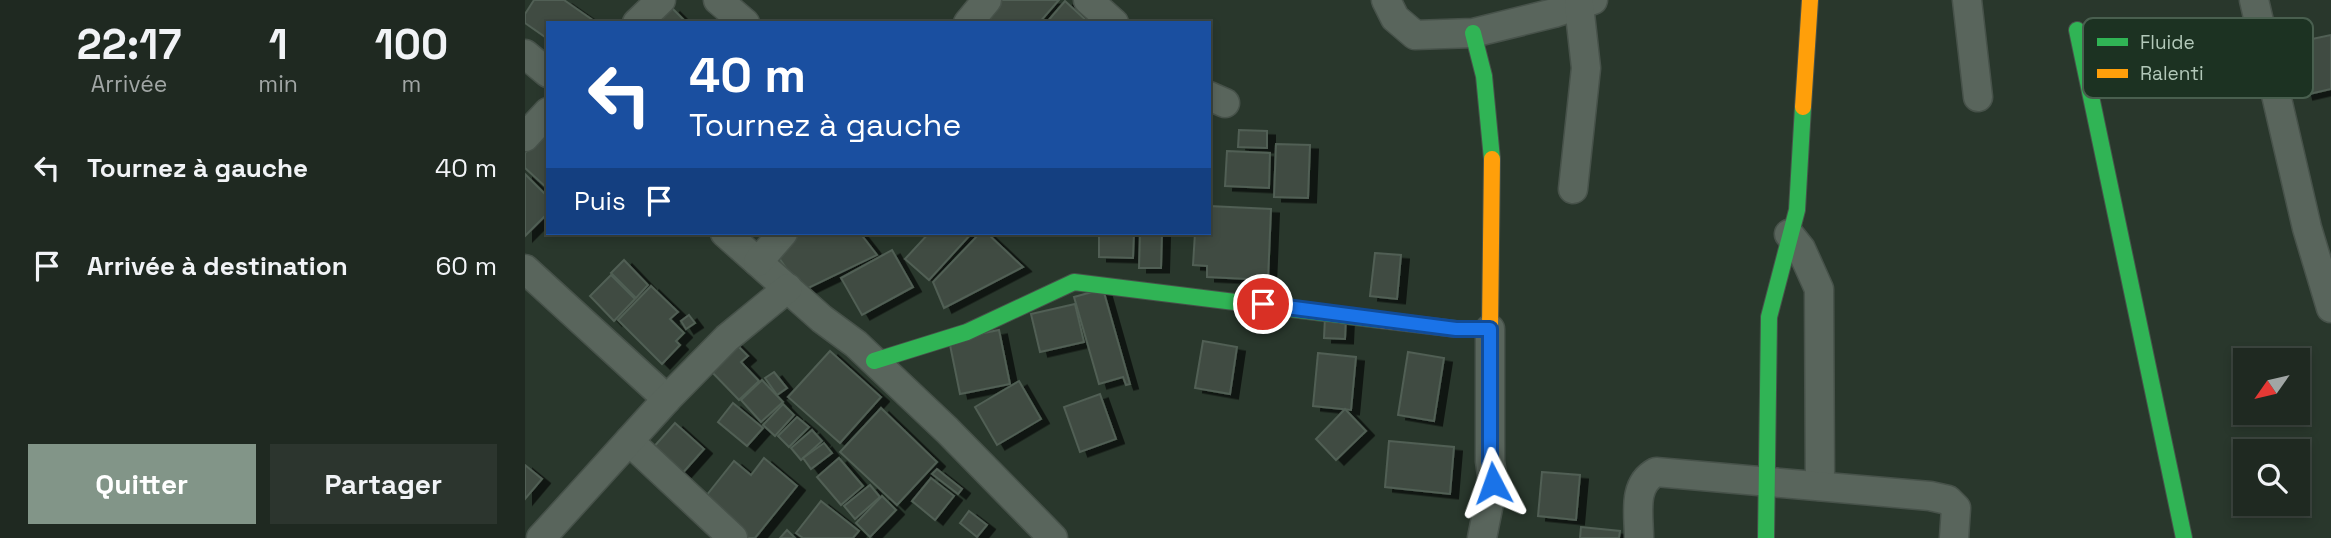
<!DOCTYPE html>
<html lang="fr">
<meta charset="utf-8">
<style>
body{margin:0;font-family:"Space Grotesk",sans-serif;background:#2c352e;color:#f1f3f6;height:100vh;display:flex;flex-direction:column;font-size:26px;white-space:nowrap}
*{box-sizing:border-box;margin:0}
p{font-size:23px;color:#a1a6a5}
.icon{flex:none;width:38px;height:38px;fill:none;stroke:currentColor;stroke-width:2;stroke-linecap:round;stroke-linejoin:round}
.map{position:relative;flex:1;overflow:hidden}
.drawer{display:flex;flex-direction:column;background:#1f2921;width:525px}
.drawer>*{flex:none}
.guide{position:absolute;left:21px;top:21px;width:665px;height:214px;border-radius:0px;box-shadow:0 4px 10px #0003,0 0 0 2px #3c453f;background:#1a4fa0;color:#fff;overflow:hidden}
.needle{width:46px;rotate:236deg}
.controls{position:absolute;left:1708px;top:348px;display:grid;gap:14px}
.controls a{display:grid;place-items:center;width:77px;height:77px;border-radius:0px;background:#1f2921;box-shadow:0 4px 10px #0003,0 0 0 2px #3c453f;font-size:35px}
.pin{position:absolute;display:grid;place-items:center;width:60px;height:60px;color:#fff;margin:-30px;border:4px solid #fff;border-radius:50%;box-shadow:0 2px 7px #0007}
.me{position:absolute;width:77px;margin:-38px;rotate:356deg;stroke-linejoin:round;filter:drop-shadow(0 0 5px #0008)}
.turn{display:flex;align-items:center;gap:24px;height:147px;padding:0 28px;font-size:32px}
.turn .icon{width:91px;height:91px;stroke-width:2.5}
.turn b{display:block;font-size:49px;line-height:60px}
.then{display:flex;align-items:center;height:66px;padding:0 28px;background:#0003;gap:14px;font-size:26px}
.eta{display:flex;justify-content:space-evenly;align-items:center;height:119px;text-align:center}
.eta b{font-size:42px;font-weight:700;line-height:49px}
.button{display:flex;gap:14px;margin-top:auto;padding:14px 28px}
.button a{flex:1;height:80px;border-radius:0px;background:#829588;color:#fff;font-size:28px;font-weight:700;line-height:80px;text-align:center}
.button a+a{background:#2c352e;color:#f1f3f6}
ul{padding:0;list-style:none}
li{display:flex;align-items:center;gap:21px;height:98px;padding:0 28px}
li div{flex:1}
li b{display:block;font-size:26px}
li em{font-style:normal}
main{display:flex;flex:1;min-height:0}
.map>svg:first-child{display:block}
.building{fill:#404c43;stroke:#515f54;stroke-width:2;filter:url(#shadow)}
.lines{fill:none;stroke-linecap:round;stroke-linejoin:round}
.street-casing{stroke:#47524a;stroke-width:31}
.fast-casing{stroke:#47524a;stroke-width:18}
.slow-casing{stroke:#47524a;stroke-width:18}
.street{stroke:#59655c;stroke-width:28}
.fast{stroke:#30b455;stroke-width:16}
.slow{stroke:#ff9f0a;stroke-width:16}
.route-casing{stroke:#114b97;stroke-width:18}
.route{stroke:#1a73e8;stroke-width:12}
.key{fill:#1c3222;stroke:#495f4f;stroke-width:2}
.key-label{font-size:19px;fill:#b2c8b9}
</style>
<main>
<section class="drawer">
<div class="eta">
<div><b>22:17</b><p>Arrivée</p></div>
<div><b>1</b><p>min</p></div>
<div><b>100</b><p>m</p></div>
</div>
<ul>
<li><svg class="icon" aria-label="left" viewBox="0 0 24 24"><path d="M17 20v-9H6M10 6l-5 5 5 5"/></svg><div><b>Tournez à gauche</b></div><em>40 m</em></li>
<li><svg class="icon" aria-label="arrive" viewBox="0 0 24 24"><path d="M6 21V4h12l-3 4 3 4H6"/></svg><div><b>Arrivée à destination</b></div><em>60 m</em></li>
</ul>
<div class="button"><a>Quitter</a><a>Partager</a></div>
</section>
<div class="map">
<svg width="1806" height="538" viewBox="0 0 1806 538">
<defs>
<filter id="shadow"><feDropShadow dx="8" dy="4.5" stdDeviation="0" flood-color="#0009"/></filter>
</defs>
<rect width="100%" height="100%" fill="#29372c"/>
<g class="building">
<polygon points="9,0 39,0 72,23 23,23 23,39 0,23 0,14"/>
<polygon points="472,0 534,0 514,23 452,23"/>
<polygon points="540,1 564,23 521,23"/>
<polygon points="147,8 162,23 132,23"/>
<polygon points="1806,35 1806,89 1780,95 1768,43"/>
<polygon points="23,128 23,189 0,168 0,153"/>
<polygon points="714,130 742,131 742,148 713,147"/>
<polygon points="751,144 785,145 783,198 749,197"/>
<polygon points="702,151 745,153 744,188 700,186"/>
<polygon points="0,174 23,197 23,213 0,236"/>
<polygon points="684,206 746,209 743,280 682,277 682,266 668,265 670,233 684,233"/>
<polygon points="273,233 335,233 352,255 277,291 252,255"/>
<polygon points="404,233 447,233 404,280 380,259"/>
<polygon points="455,233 462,233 498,267 419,308 408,282"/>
<polygon points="574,233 609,233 608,258 574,257"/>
<polygon points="615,233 637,233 636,268 614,268"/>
<polygon points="367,250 388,287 337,315 316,278"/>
<polygon points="850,253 876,255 872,299 845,296"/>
<polygon points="99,260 123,285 111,298 86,273"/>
<polygon points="86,275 110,299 89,321 65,296"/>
<polygon points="126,286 153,312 145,319 159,333 151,341 155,345 137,364 93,320"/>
<polygon points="578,289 605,384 601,385 598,377 574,384 549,297"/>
<polygon points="550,304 559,342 515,352 506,314"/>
<polygon points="164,315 170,323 161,329 156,321"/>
<polygon points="800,317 821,317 820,339 799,338"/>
<polygon points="474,330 485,384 435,394 424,340"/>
<polygon points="208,341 223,356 216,362 234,381 214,400 182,367"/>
<polygon points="678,341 712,347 705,394 670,388"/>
<polygon points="305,351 356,397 315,443 263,397"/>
<polygon points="883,352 919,358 909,421 873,415"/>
<polygon points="793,353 831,357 826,410 788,406"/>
<polygon points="249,372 262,388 252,395 240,378"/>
<polygon points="237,380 258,402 236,422 216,400"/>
<polygon points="494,381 516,419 472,445 450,407"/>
<polygon points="575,394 591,439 555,452 539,407"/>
<polygon points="208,403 238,428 222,446 193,422"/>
<polygon points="258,404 269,415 250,436 238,425"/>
<polygon points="356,408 412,462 372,505 315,452"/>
<polygon points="820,409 841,431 811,460 791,439"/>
<polygon points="272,417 284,427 264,447 253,436"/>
<polygon points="150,423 179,449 155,476 126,450"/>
<polygon points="287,430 297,441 276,460 266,448"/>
<polygon points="864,441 929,447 925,494 860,487"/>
<polygon points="299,443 307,453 286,469 278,458"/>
<polygon points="239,458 272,486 230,538 223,538 177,501 209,461 226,475"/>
<polygon points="314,458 338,486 316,505 292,477"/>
<polygon points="0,465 17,479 0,499"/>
<polygon points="412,469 437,489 433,494 407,474"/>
<polygon points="1017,472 1055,475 1051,520 1013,516"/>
<polygon points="406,478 429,496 410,520 387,501"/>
<polygon points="345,485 355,497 330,519 319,506"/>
<polygon points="357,496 371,510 345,537 331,523"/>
<polygon points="296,501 334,531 328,538 278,538 271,533"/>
<polygon points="444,511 462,525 452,537 435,523"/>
<polygon points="1056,527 1095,531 1094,538 1055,538"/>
<polygon points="262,530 270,538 255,538"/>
</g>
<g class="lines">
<g class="street-casing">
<g id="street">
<polyline points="193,0 220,23"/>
<polyline points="563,0 589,23"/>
<polyline points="861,0 870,18 890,35 948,33 1029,13 1068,0"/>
<polyline points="1442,0 1453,97"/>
<polyline points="1729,0 1782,228 1806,308"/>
<polyline points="112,23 136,0"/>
<polyline points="443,23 462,0"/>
<polyline points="0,54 23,73"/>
<polyline points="684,96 700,103"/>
<polyline points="0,137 23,112"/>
<polyline points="1048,189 1061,68 1054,5"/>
<polyline points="200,233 297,319 331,344 422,430 528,538"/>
<polyline points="1264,234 1276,249 1294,289 1295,486"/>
<polyline points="233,262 258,233"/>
<polyline points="0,269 142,399"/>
<polyline points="104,441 208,538"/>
<polyline points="16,538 142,399 202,338 263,288"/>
<polyline points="957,538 968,483 965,461 965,329"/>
<path d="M1114 538C1114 514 1107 485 1131 472L1405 496 1423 500 1431 508 1429 538"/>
</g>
</g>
<g class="fast-casing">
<g id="fast">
<polyline points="1552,30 1659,538"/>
<polyline points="948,33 959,76 967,159"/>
<polyline points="349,361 442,332 549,282 855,320"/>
<polyline points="1241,538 1244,317 1272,210 1278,107"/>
</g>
</g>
<g class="slow-casing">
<g id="slow">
<polyline points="1278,107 1285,0"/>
<polyline points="855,320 931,329 965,329 967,159"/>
</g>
</g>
<use href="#street" class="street"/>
<use href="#fast" class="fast"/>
<use href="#slow" class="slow"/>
</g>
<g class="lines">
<g class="route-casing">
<polyline id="route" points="738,304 931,329 965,329 965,461 968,483"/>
</g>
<use href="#route" class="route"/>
</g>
<rect x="1558" y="18" width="230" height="80" rx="10" class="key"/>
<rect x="1572" y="38" width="31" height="8" fill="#30b455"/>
<rect x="1572" y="69" width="31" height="9" fill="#ff9f0a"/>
<g class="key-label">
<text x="1615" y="49">Fluide</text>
<text x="1615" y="80">Ralenti</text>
</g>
</svg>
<div class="controls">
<a><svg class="needle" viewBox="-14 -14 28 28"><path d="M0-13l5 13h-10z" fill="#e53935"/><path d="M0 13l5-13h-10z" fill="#a1a6a5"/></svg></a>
<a><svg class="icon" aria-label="search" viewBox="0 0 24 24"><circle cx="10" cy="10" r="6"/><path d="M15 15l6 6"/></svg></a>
</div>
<div class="pin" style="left:738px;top:304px;background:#d93025"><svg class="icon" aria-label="arrive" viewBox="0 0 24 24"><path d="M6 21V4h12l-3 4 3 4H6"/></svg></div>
<svg class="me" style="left:968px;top:483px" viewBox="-20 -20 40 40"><path d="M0-17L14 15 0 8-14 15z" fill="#1a73e8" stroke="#fff" stroke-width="4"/></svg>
<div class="guide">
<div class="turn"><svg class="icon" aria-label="left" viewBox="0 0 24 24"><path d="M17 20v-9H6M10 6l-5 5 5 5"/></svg><div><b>40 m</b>Tournez à gauche</div></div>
<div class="then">Puis<svg class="icon" aria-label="arrive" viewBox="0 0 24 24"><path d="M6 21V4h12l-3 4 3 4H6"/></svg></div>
</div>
</div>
</main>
